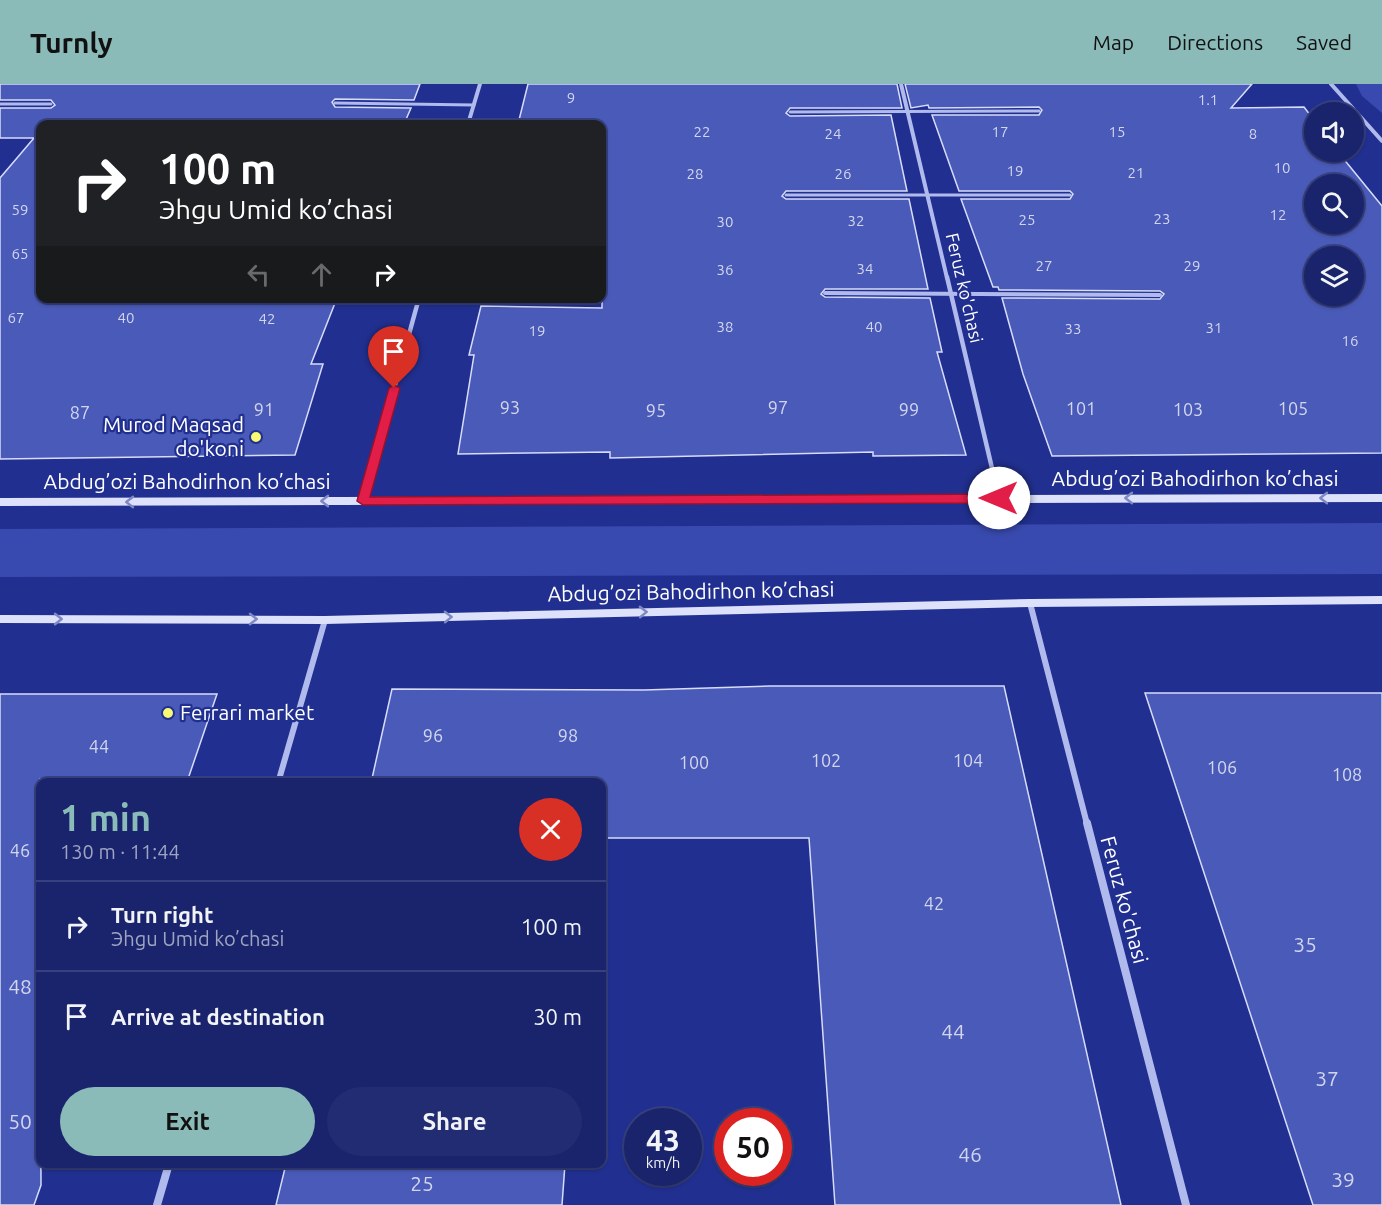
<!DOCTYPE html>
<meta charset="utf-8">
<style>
body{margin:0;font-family:Ubuntu,sans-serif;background:#222c72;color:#f1f3f6;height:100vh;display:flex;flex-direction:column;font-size:22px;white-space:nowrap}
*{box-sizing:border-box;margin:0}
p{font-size:20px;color:#9fa4c2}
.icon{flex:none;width:33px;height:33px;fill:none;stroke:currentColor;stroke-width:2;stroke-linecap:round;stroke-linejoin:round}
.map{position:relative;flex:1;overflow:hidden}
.drawer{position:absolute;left:36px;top:694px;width:570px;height:390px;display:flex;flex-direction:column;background:#19246c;border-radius:12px;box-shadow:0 2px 4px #0004,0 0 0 2px #37417f}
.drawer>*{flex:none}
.guide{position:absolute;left:36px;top:36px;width:570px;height:183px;border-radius:12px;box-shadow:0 2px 4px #0004,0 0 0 2px #37417f;background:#202124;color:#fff;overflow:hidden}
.tools{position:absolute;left:1304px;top:18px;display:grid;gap:12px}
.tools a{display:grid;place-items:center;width:60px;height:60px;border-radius:50%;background:#19246c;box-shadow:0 2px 4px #0004,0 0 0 2px #37417f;font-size:30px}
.speed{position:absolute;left:624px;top:1024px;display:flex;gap:12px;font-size:30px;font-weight:700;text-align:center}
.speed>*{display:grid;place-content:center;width:78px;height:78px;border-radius:50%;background:#19246c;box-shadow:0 2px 4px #0004,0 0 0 2px #37417f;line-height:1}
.speed small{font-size:15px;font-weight:400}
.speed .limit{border:9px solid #d22;background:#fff;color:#111}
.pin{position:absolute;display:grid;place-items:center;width:51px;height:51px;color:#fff;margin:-62px -26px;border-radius:50% 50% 50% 0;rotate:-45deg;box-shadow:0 0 6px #0007}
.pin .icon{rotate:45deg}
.me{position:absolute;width:66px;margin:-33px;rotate:270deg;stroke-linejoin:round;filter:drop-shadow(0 0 4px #0008)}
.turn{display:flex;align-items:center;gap:21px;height:126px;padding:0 24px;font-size:27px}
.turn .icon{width:78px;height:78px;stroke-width:2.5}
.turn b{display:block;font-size:42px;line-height:51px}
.lanes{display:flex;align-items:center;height:57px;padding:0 24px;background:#0003;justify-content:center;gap:30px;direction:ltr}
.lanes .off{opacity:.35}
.round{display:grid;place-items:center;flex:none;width:63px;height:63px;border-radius:32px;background:#222c72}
.headline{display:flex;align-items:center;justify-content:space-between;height:102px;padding:0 24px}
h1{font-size:36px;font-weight:700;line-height:45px;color:#8bbbb9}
.button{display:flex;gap:12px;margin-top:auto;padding:12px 24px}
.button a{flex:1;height:69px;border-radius:36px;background:#8bbbb9;color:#111;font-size:24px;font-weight:700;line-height:69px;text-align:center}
.button a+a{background:#222c72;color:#f1f3f6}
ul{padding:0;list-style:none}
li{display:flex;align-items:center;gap:18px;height:90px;padding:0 24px;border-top:2px solid #37417f}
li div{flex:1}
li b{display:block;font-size:22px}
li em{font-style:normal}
header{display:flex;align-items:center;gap:36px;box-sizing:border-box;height:84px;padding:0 30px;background:#8bbbb9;color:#111}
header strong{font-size:28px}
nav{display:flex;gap:33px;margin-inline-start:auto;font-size:21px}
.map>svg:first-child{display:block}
.green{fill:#384aaf}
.building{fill:#4a5ab8;stroke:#d7dcf9;stroke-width:1.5;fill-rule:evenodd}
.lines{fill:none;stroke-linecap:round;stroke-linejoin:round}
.lane-far1{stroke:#b1baed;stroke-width:3}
.lane{stroke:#b1baed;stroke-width:4}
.street-far3{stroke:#b1baed;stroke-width:4}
.street-far2{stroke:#b1baed;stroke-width:4.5}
.street-far1{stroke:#b1baed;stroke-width:6}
.street{stroke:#b1baed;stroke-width:8}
.secondary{fill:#dde1fa;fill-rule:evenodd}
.oneway{stroke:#7f88c5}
.route{fill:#e11d48;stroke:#92132f;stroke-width:1.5}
.poi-dot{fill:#f8f973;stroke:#213090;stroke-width:2}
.labels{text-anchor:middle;stroke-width:4.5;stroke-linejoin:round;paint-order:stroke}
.far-number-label{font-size:15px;fill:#d2d6ed}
.far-street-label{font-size:18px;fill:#fff;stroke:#213090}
.number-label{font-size:18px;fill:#d2d6ed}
.poi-label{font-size:21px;fill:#fff;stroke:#213090;text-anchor:end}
.street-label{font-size:21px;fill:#fff;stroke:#213090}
.near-number-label{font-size:21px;fill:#d2d6ed}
</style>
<header>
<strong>Turnly</strong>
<nav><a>Map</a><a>Directions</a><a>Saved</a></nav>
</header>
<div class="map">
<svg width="1382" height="1121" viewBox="0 0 1382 1121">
<rect width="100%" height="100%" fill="#213090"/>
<g class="green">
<polygon points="1356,0 1382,0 1382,29 1362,12"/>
<polygon points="1382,439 1382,490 0,493 0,445"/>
</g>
<g class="building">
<polygon points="0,0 420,0 414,16 335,15 332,18 335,23 411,24 404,40 40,40 40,214 337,214 311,280 323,280 295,371 0,375 0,94 34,54 0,54 0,24 51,24 55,21 51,16 0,16"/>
<polygon points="528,0 897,0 902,24 790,24 786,29 790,32 891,31 907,107 786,107 782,112 786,115 909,115 928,205 825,205 821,210 825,213 930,214 942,268 937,268 966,371 873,372 873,368 610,374 610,368 458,370 474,271 469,271 481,222 602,224 602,40 518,40"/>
<path d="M905 0H1252L1231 24 1304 23 1314 36V68H1338L1382 122V369L1052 372 1023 290 1002 214 1160 215 1164 210 1160 207 999 206 998 203H993L961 115H1070L1073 110 1070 107H959L932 31H1039L1042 26 1039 23 929 24 928 21 911 24ZM1314 100H1353V140H1314ZM1314 172H1353V212H1314Z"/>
<polygon points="770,602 1004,602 1121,1121 835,1121 809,754 602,754 602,699 371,699 392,605 644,606"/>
<polygon points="1145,609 1382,609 1382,1121 1313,1121"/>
<polygon points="0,610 217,610 188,695 40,695 41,1101 34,1121 0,1121"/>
<polygon points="286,1080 565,1080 562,1121 276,1121"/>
</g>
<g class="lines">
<g class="lane-far1">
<polyline points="335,19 474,21"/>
<polyline points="0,20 51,20"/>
<polyline points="790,28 1039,27"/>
<polyline points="786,111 1070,111"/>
</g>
<polyline class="lane" points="825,209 1160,211"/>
<g class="street-far3">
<polyline points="901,0 947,194"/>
<polyline points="1331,0 1382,57"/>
<polyline points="468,40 480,0"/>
</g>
<g class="street-far2">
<polyline points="947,193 999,414"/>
<polyline points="363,417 419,214"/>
</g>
<g class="street-far1">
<polyline points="1030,519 1087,740"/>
<polyline points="278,699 325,536"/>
</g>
<g class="street">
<polyline points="1087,739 1186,1121"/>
<polyline points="157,1121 169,1080"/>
</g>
<g class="secondary">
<polygon points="1382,410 1382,418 0,422 0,414"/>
<polygon points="1382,512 1382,520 1030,523 325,540 0,539 0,531 325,532 1030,515"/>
</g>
</g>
<defs><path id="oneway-chevron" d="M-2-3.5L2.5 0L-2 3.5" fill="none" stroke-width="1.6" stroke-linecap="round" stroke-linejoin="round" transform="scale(1.5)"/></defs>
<g class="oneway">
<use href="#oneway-chevron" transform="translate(1129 414) rotate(180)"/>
<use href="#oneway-chevron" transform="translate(1324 414) rotate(180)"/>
<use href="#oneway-chevron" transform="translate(325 417) rotate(180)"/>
<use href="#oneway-chevron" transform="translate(130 418) rotate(180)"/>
<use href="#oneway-chevron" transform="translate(643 528) rotate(-1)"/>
<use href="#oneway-chevron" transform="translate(448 533) rotate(-1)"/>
<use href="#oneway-chevron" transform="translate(58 535)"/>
<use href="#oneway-chevron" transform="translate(253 535)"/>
</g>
<polygon class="route" points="394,301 400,304 370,413 999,410 1005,414 999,419 363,421 357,417 389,304"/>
<g class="poi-dot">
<circle cx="256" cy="353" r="6"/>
<circle cx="168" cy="629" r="6"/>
</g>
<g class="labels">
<g class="far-number-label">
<text x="571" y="19">9</text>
<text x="1208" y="21">1.1</text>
<text x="702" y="53">22</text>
<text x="1000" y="53">17</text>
<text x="1117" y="53">15</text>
<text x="833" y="55">24</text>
<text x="1253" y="55">8</text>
<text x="1282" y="89">10</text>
<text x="1015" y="92">19</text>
<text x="1136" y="94">21</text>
<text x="695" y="95">28</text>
<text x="843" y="95">26</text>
<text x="20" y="131">59</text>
<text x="1278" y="136">12</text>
<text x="1162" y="140">23</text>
<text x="1027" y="141">25</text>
<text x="856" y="142">32</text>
<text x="725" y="143">30</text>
<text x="20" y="175">65</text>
<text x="1044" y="187">27</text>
<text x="1192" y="187">29</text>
<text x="865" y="190">34</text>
<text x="725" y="191">36</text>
<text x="16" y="239">67</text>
<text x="126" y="239">40</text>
<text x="267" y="240">42</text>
<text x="725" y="248">38</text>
<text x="874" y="248">40</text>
<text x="1214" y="249">31</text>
<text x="1073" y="250">33</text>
<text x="537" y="252">19</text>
<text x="1350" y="262">16</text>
</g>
<g class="far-street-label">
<text transform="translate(964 204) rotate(77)" y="6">Feruz ko'chasi</text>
</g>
<g class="number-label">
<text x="510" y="330">93</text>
<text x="778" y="330">97</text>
<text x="1081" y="331">101</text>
<text x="1293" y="331">105</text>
<text x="264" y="332">91</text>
<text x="909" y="332">99</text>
<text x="1188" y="332">103</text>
<text x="656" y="333">95</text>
<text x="80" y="335">87</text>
<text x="433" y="658">96</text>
<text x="568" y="658">98</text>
<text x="99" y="669">44</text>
<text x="826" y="683">102</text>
<text x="968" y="683">104</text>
<text x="694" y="685">100</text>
<text x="1222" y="690">106</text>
<text x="1347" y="697">108</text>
<text x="20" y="773">46</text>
<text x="934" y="826">42</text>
</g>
<g class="poi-label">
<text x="244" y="348">Murod Maqsad<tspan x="244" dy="24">do'koni</tspan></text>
<text x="180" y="636" text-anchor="start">Ferrari market</text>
</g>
<g class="street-label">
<text x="1195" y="402">Abdug’ozi Bahodirhon ko’chasi</text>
<text x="187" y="405">Abdug’ozi Bahodirhon ko’chasi</text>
<text transform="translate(691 508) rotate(-1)" y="7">Abdug’ozi Bahodirhon ko’chasi</text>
<text transform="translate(1124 816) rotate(75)" y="7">Feruz ko'chasi</text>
</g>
<g class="near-number-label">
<text x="1305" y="868">35</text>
<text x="20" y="910">48</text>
<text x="953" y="955">44</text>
<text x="1327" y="1002">37</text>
<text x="20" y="1045">50</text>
<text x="970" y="1078">46</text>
<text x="1343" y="1103">39</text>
<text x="422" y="1107">25</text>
</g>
</g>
</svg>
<div class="tools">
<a><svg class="icon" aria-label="sound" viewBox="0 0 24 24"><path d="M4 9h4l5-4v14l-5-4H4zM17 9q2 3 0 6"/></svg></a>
<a><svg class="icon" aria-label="search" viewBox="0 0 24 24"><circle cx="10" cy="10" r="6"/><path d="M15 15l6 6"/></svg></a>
<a><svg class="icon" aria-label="layers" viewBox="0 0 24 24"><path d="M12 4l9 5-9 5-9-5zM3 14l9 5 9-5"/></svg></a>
</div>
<div class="speed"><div>43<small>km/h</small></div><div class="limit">50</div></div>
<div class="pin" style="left:394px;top:304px;background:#d93025"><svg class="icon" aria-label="arrive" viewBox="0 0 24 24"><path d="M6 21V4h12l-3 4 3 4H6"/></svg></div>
<svg class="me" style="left:999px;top:414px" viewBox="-20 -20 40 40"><circle r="19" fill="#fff"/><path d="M0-13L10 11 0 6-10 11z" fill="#e11d48"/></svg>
<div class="guide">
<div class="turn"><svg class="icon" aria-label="right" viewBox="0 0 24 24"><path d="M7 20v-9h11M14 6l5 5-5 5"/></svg><div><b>100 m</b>Эhgu Umid ko’chasi</div></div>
<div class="lanes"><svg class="icon off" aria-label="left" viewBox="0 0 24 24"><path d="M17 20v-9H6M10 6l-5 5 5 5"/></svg><svg class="icon off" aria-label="ahead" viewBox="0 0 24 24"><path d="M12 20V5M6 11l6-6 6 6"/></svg><svg class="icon" aria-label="right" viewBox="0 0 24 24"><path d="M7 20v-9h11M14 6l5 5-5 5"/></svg></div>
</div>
<section class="drawer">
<div class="headline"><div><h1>1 min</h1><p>130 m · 11:44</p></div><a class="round" style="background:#d93025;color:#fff"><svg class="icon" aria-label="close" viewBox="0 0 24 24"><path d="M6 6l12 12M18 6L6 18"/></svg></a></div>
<ul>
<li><svg class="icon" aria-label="right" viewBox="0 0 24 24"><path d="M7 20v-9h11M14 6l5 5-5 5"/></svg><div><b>Turn right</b><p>Эhgu Umid ko’chasi</p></div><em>100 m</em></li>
<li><svg class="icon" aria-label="arrive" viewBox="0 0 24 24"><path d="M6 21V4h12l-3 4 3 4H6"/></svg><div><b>Arrive at destination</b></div><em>30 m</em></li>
</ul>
<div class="button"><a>Exit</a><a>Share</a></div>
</section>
</div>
